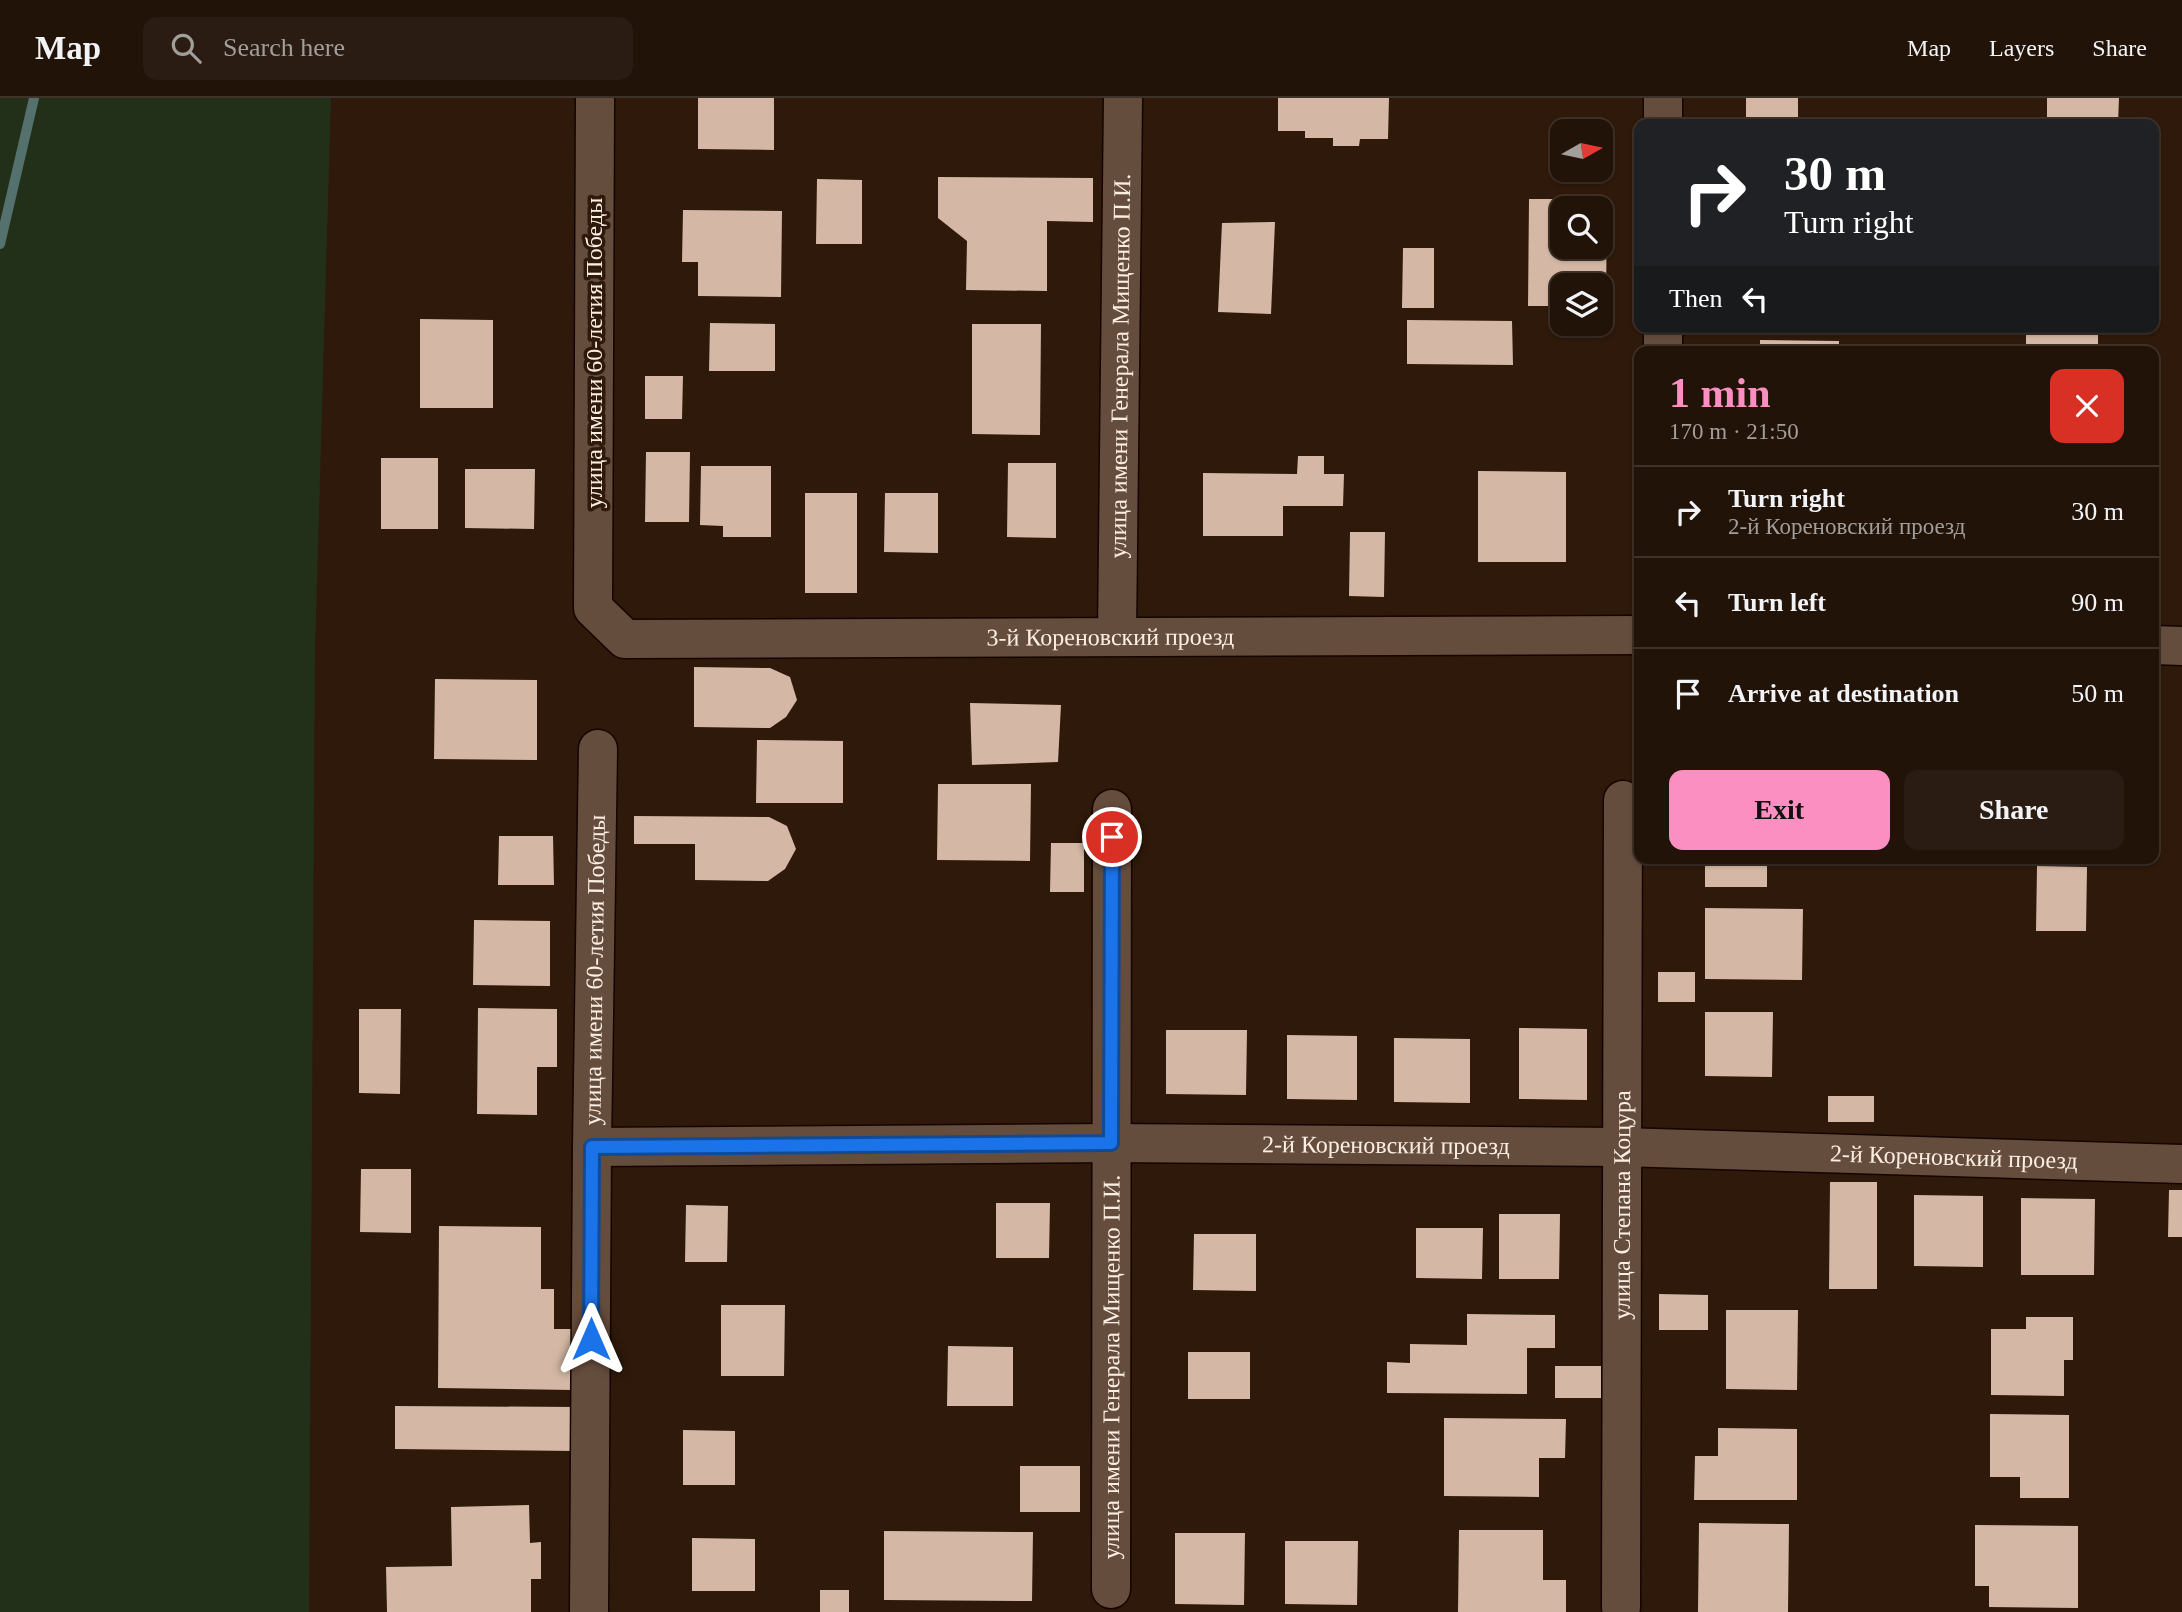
<!DOCTYPE html>
<meta charset="utf-8">
<style>
body{margin:0;font-family:Georgia,serif;background:#2a1c12;color:#f1f3f6;height:100vh;display:flex;flex-direction:column;font-size:26px;white-space:nowrap}
*{box-sizing:border-box;margin:0}
p{font-size:23px;color:#a29e9c}
.icon{flex:none;width:38px;height:38px;fill:none;stroke:currentColor;stroke-width:2;stroke-linecap:round;stroke-linejoin:round}
.map{position:relative;flex:1;overflow:hidden}
.drawer{position:absolute;left:1634px;top:248px;width:525px;height:518px;display:flex;flex-direction:column;background:#221308;border-radius:14px;box-shadow:0 2px 5px #0004,0 0 0 2px #3f3229}
.drawer>*{flex:none}
.top-card{position:absolute;left:1634px;top:21px;width:525px;height:214px;border-radius:14px;box-shadow:0 2px 5px #0004,0 0 0 2px #3f3229;background:#202124;color:#fff;overflow:hidden}
.needle{width:46px;rotate:81deg}
.buttons{position:absolute;left:1550px;top:21px;display:grid;gap:14px}
.buttons a{display:grid;place-items:center;width:63px;height:63px;border-radius:14px;background:#221308;box-shadow:0 2px 5px #0004,0 0 0 2px #3f3229;font-size:35px}
.pin{position:absolute;display:grid;place-items:center;width:60px;height:60px;color:#fff;margin:-30px;border:4px solid #fff;border-radius:50%;box-shadow:0 2px 7px #0007}
.me{position:absolute;width:77px;margin:-38px;rotate:0deg;stroke-linejoin:round;filter:drop-shadow(0 0 5px #0008)}
.turn{display:flex;align-items:center;gap:24px;height:147px;padding:0 35px;font-size:32px}
.turn .icon{width:91px;height:91px;stroke-width:2.5}
.turn b{display:block;font-size:49px;line-height:60px}
.then{display:flex;align-items:center;height:66px;padding:0 35px;background:#0003;gap:14px;font-size:26px}
.round{display:grid;place-items:center;flex:none;width:74px;height:74px;border-radius:14px;background:#2a1c12}
.overview{display:flex;align-items:center;justify-content:space-between;height:119px;padding:0 35px}
h1{font-size:42px;font-weight:700;line-height:52px;color:#fc8fc1}
.primary-button{display:flex;gap:14px;margin-top:auto;padding:14px 35px}
.primary-button a{flex:1;height:80px;border-radius:14px;background:#fc8fc1;color:#111;font-size:28px;font-weight:700;line-height:80px;text-align:center}
.primary-button a+a{background:#2a1c12;color:#f1f3f6}
ul{padding:0;list-style:none}
li{display:flex;align-items:center;gap:21px;height:91px;padding:0 35px;border-top:2px solid #3f3229}
li div{flex:1}
li b{display:block;font-size:26px}
li em{font-style:normal}
header{display:flex;align-items:center;gap:42px;box-sizing:border-box;height:98px;padding:0 35px;background:#221308;border-bottom:2px solid #3f3229}
header strong{font-size:33px}
nav{display:flex;gap:38px;margin-inline-start:auto;font-size:24px}
.search{width:490px;height:63px;background:#2a1c12;display:flex;align-items:center;gap:18px;box-sizing:border-box;padding:0 24px;border-radius:14px;color:#a29e9c;font-size:26px}
.map>svg:first-child{display:block}
.green{fill:#22301a}
.lines{fill:none;stroke-linecap:round;stroke-linejoin:round}
.stream{stroke:#54716e;stroke-width:10}
.building{fill:#d4b8a5;fill-rule:evenodd}
.street-casing{stroke:#150400;stroke-width:41}
.street{stroke:#654d3d;stroke-width:38}
.route-casing{stroke:#114b97;stroke-width:18}
.route{stroke:#1a73e8;stroke-width:12}
.labels{text-anchor:middle;stroke-width:7;stroke-linejoin:round;paint-order:stroke}
.street-label{font-size:24px;fill:#fdeee4;stroke:#2e190a}
</style>
<header>
<strong>Map</strong>
<div class="search"><svg class="icon" aria-label="search" viewBox="0 0 24 24"><circle cx="10" cy="10" r="6"/><path d="M15 15l6 6"/></svg>Search here</div>
<nav><a>Map</a><a>Layers</a><a>Share</a></nav>
</header>
<div class="map">
<svg width="2182" height="1514" viewBox="0 0 2182 1514">
<rect width="100%" height="100%" fill="#2e190a"/>
<polygon class="green" points="0,0 331,0 315,553 309,1514 0,1514"/>
<g class="lines">
<polyline class="stream" points="0,146 34,0"/>
</g>
<g class="building">
<polygon points="698,0 774,0 774,52 698,51"/>
<polygon points="1278,0 1389,0 1388,41 1360,41 1359,48 1333,48 1333,40 1305,40 1305,33 1278,33"/>
<rect x="1746" y="0" width="52" height="26"/>
<polygon points="2047,0 2119,0 2118,26 2047,26"/>
<polygon points="938,79 1093,80 1093,124 1047,123 1047,193 966,192 967,143 938,120"/>
<polygon points="817,81 862,82 862,146 816,146"/>
<path d="M1529 101H1607L1606 209H1601V187H1563V208H1528ZM1563 110H1601V149H1563Z"/>
<polygon points="683,112 782,113 781,199 698,198 698,164 682,164"/>
<polygon points="1275,124 1271,216 1218,214 1222,125"/>
<polygon points="1403,150 1434,150 1434,210 1402,210"/>
<polygon points="420,221 493,222 493,310 420,310"/>
<polygon points="1407,222 1512,223 1513,267 1407,266"/>
<polygon points="710,225 775,226 775,273 709,273"/>
<polygon points="972,226 1041,226 1040,337 972,336"/>
<rect x="2026" y="229" width="72" height="25"/>
<polygon points="1760,242 1839,243 1839,254 1760,254"/>
<polygon points="645,278 683,278 682,321 645,321"/>
<polygon points="646,354 690,354 689,424 645,424"/>
<polygon points="1298,358 1324,358 1324,376 1344,376 1343,408 1283,408 1283,438 1203,438 1203,375 1297,376"/>
<rect x="381" y="360" width="57" height="71"/>
<polygon points="1008,365 1056,365 1056,440 1007,439"/>
<polygon points="701,368 771,368 771,439 723,439 723,428 700,427"/>
<polygon points="465,371 535,371 534,431 465,430"/>
<polygon points="1478,373 1566,374 1566,464 1478,464"/>
<rect x="805" y="395" width="52" height="100"/>
<polygon points="885,395 938,395 938,455 884,454"/>
<polygon points="1350,434 1385,434 1384,499 1349,498"/>
<polygon points="694,569 770,570 790,579 797,602 786,619 770,630 694,629"/>
<polygon points="435,581 537,582 537,662 434,661"/>
<polygon points="970,605 1061,607 1058,664 972,667"/>
<polygon points="757,642 843,643 843,705 756,705"/>
<polygon points="938,686 1031,686 1030,763 937,762"/>
<polygon points="634,718 769,719 787,728 796,751 785,771 768,783 695,782 695,746 634,746"/>
<polygon points="499,738 553,738 554,787 498,787"/>
<polygon points="1051,745 1084,745 1084,794 1050,794"/>
<rect x="1705" y="761" width="62" height="28"/>
<polygon points="2037,768 2087,769 2086,833 2036,833"/>
<polygon points="1705,810 1803,811 1802,882 1705,881"/>
<polygon points="474,822 550,823 550,888 473,887"/>
<rect x="1658" y="874" width="37" height="30"/>
<polygon points="478,910 557,911 557,969 537,969 537,1017 477,1016"/>
<polygon points="359,911 401,911 400,996 359,995"/>
<polygon points="1705,914 1773,914 1772,979 1705,978"/>
<polygon points="1519,930 1587,931 1587,1002 1519,1001"/>
<polygon points="1166,932 1247,932 1246,997 1166,996"/>
<polygon points="1287,937 1357,938 1357,1002 1287,1001"/>
<polygon points="1394,940 1470,941 1470,1005 1394,1004"/>
<rect x="1828" y="998" width="46" height="26"/>
<polygon points="361,1071 411,1071 411,1135 360,1134"/>
<polygon points="1830,1084 1877,1084 1877,1191 1829,1191"/>
<polygon points="2169,1092 2182,1092 2182,1139 2168,1139"/>
<polygon points="1914,1097 1983,1098 1983,1169 1914,1168"/>
<polygon points="2021,1100 2095,1101 2094,1177 2021,1177"/>
<polygon points="996,1105 1050,1105 1049,1160 996,1160"/>
<polygon points="686,1107 728,1108 727,1164 685,1164"/>
<polygon points="1499,1116 1560,1116 1559,1181 1499,1181"/>
<polygon points="439,1128 541,1129 541,1191 554,1191 554,1231 573,1231 573,1292 438,1290"/>
<polygon points="1416,1130 1483,1130 1482,1181 1416,1180"/>
<polygon points="1194,1136 1256,1136 1256,1193 1193,1192"/>
<polygon points="1659,1196 1708,1197 1708,1232 1659,1232"/>
<polygon points="721,1207 785,1207 784,1278 721,1278"/>
<polygon points="1726,1212 1798,1212 1797,1292 1726,1291"/>
<polygon points="1467,1216 1555,1217 1555,1250 1527,1250 1527,1296 1387,1295 1387,1264 1410,1265 1410,1246 1467,1247"/>
<polygon points="2026,1219 2073,1219 2073,1262 2064,1262 2064,1298 1991,1297 1991,1231 2026,1231"/>
<polygon points="948,1248 1013,1249 1013,1308 947,1308"/>
<rect x="1188" y="1254" width="62" height="47"/>
<rect x="1555" y="1268" width="46" height="32"/>
<polygon points="395,1308 576,1309 576,1353 395,1351"/>
<polygon points="1990,1316 2069,1317 2069,1400 2020,1400 2020,1379 1990,1379"/>
<polygon points="1444,1320 1566,1321 1565,1360 1539,1360 1539,1399 1444,1398"/>
<polygon points="1718,1330 1797,1331 1797,1402 1694,1402 1695,1358 1718,1358"/>
<polygon points="683,1332 735,1333 735,1387 683,1387"/>
<rect x="1020" y="1368" width="60" height="46"/>
<polygon points="529,1407 530,1445 541,1444 541,1481 531,1481 531,1514 387,1514 386,1469 452,1468 451,1409"/>
<polygon points="1699,1425 1789,1426 1788,1514 1698,1514"/>
<polygon points="1975,1427 2078,1428 2078,1510 1989,1509 1989,1488 1975,1488"/>
<polygon points="1459,1432 1543,1432 1543,1482 1566,1482 1566,1514 1458,1514"/>
<polygon points="884,1433 1033,1434 1032,1503 884,1502"/>
<polygon points="1175,1435 1245,1435 1244,1507 1175,1506"/>
<polygon points="692,1440 755,1441 755,1493 692,1493"/>
<polygon points="1285,1443 1358,1443 1357,1507 1285,1506"/>
<rect x="820" y="1492" width="29" height="22"/>
</g>
<g class="lines">
<g class="street-casing">
<g id="street">
<path id="s1" d="M595 0 593 510 625 541 1640 537"/>
<polyline points="1663,0 1663,26"/>
<polyline points="1663,229 1663,254"/>
<path id="s2" d="M1117 538 1123 0"/>
<polyline points="2154,547 2182,548"/>
<path id="s3" d="M592 1049 1111 1045 1621 1049 2182 1066"/>
<path id="s4" d="M1111 1491 1112 711"/>
<path id="s5" d="M1621 1509 1623 702"/>
<path id="s6" d="M589 1514 592 1049 598 651"/>
</g>
</g>
<use href="#street" class="street"/>
</g>
<g class="lines">
<g class="route-casing">
<polyline id="route" points="591,1241 592,1049 1111,1045 1112,739"/>
</g>
<use href="#route" class="route"/>
</g>
<g class="labels">
<g class="street-label">
<text transform="translate(594 255) rotate(-90)" y="8">улица имени 60-летия Победы</text>
<text dy="8" stroke="none"><textPath href="#s2" startOffset="270">улица имени Генерала Мищенко П.И.</textPath></text>
<text dy="8" stroke="none"><textPath href="#s1" startOffset="1040">3-й Кореновский проезд</textPath></text>
<text dy="8" stroke="none"><textPath href="#s6" startOffset="642">улица имени 60-летия Победы</textPath></text>
<text dy="8" stroke="none"><textPath href="#s3" startOffset="794">2-й Кореновский проезд</textPath></text>
<text dy="8" stroke="none"><textPath href="#s3" startOffset="1362">2-й Кореновский проезд</textPath></text>
<text dy="8" stroke="none"><textPath href="#s5" startOffset="402">улица Степана Коцура</textPath></text>
<text dy="8" stroke="none"><textPath href="#s4" startOffset="222">улица имени Генерала Мищенко П.И.</textPath></text>
</g>
</g>
</svg>
<div class="buttons">
<a><svg class="needle" viewBox="-14 -14 28 28"><path d="M0-13l5 13h-10z" fill="#e53935"/><path d="M0 13l5-13h-10z" fill="#a29e9c"/></svg></a>
<a><svg class="icon" aria-label="search" viewBox="0 0 24 24"><circle cx="10" cy="10" r="6"/><path d="M15 15l6 6"/></svg></a>
<a><svg class="icon" aria-label="layers" viewBox="0 0 24 24"><path d="M12 4l9 5-9 5-9-5zM3 14l9 5 9-5"/></svg></a>
</div>
<div class="pin" style="left:1112px;top:739px;background:#d93025"><svg class="icon" aria-label="arrive" viewBox="0 0 24 24"><path d="M6 21V4h12l-3 4 3 4H6"/></svg></div>
<svg class="me" style="left:591px;top:1241px" viewBox="-20 -20 40 40"><path d="M0-17L14 15 0 8-14 15z" fill="#1a73e8" stroke="#fff" stroke-width="4"/></svg>
<div class="top-card">
<div class="turn"><svg class="icon" aria-label="right" viewBox="0 0 24 24"><path d="M7 20v-9h11M14 6l5 5-5 5"/></svg><div><b>30 m</b>Turn right</div></div>
<div class="then">Then<svg class="icon" aria-label="left" viewBox="0 0 24 24"><path d="M17 20v-9H6M10 6l-5 5 5 5"/></svg></div>
</div>
<section class="drawer">
<div class="overview"><div><h1>1 min</h1><p>170 m · 21:50</p></div><a class="round" style="background:#d93025;color:#fff"><svg class="icon" aria-label="close" viewBox="0 0 24 24"><path d="M6 6l12 12M18 6L6 18"/></svg></a></div>
<ul>
<li><svg class="icon" aria-label="right" viewBox="0 0 24 24"><path d="M7 20v-9h11M14 6l5 5-5 5"/></svg><div><b>Turn right</b><p>2-й Кореновский проезд</p></div><em>30 m</em></li>
<li><svg class="icon" aria-label="left" viewBox="0 0 24 24"><path d="M17 20v-9H6M10 6l-5 5 5 5"/></svg><div><b>Turn left</b></div><em>90 m</em></li>
<li><svg class="icon" aria-label="arrive" viewBox="0 0 24 24"><path d="M6 21V4h12l-3 4 3 4H6"/></svg><div><b>Arrive at destination</b></div><em>50 m</em></li>
</ul>
<div class="primary-button"><a>Exit</a><a>Share</a></div>
</section>
</div>
